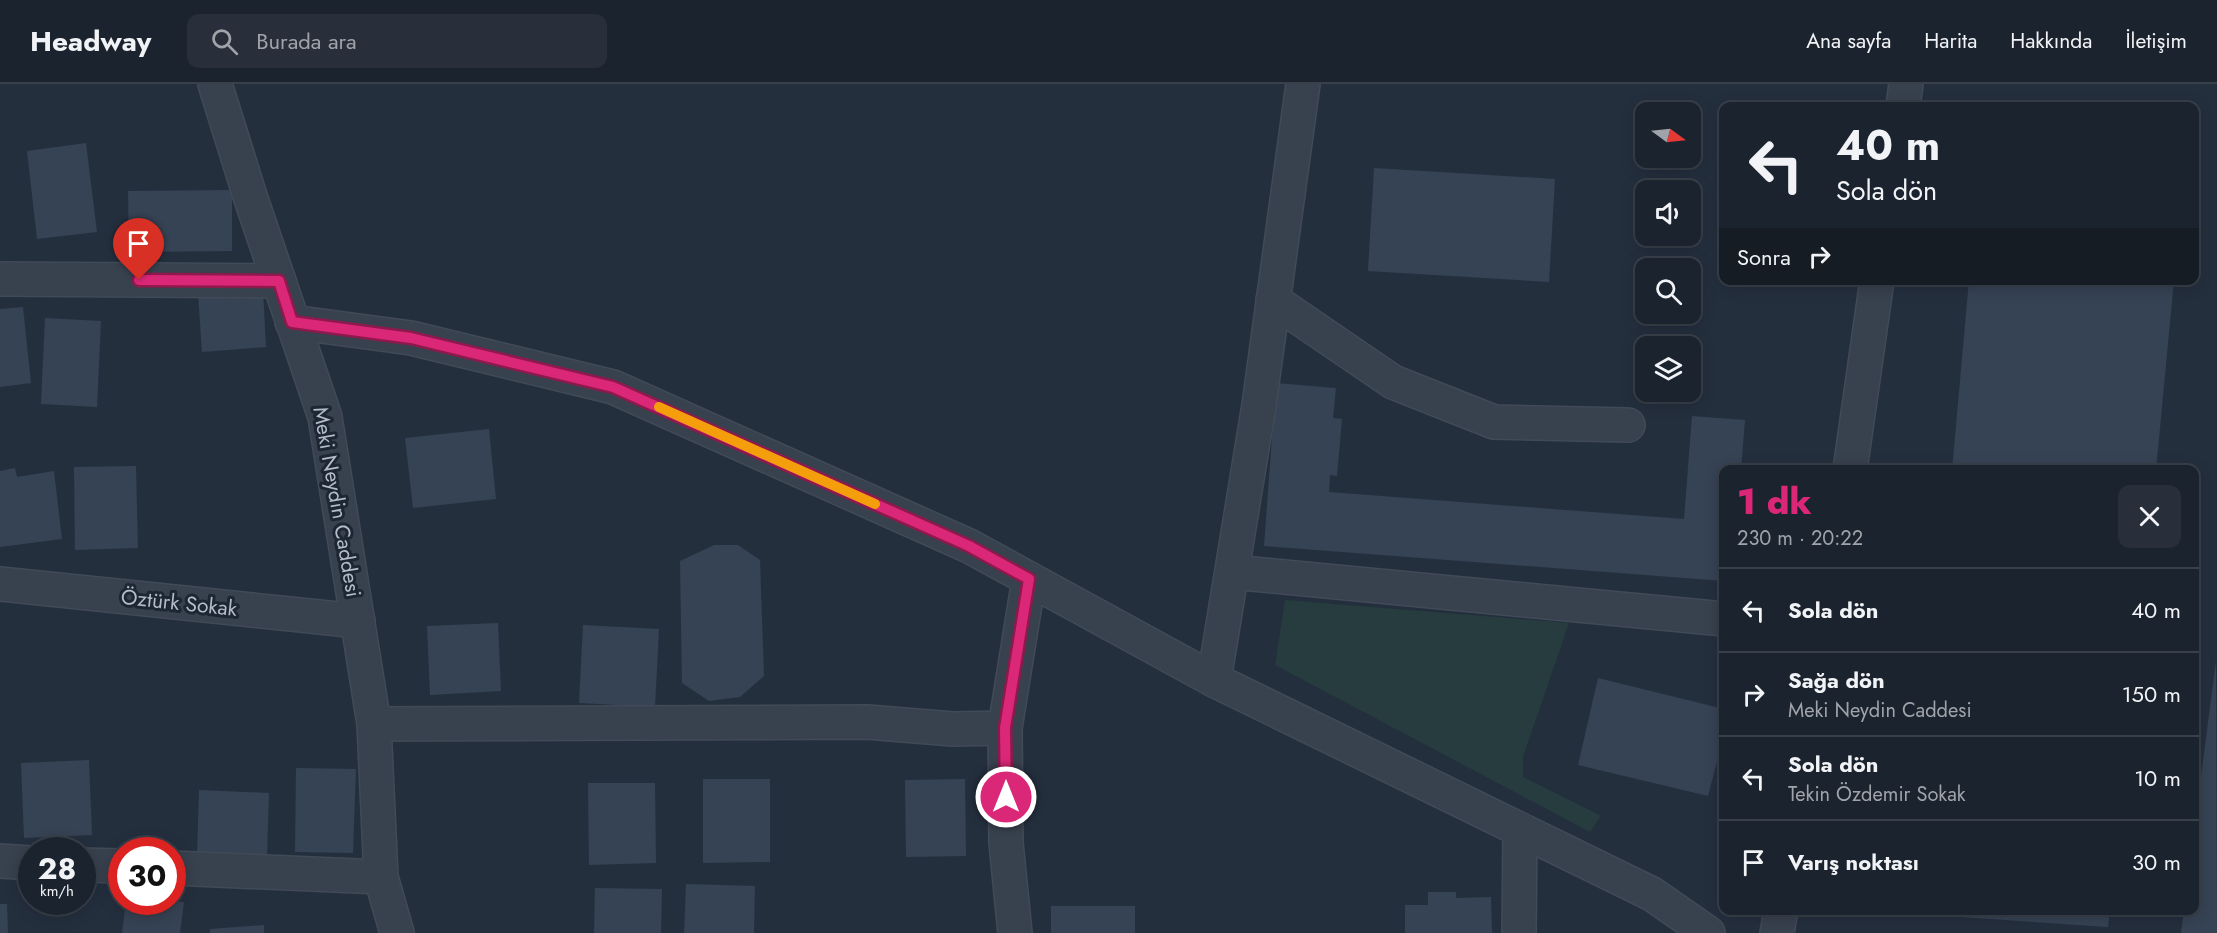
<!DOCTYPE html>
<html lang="tr">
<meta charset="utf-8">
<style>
body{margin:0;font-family:Jost,sans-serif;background:#282f3a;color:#f1f3f6;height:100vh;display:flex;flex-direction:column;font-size:22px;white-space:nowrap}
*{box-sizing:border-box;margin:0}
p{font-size:20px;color:#a0a4aa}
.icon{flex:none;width:33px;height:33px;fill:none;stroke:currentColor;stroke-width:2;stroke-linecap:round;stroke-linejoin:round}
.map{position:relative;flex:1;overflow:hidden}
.drawer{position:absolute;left:1719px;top:381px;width:480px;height:450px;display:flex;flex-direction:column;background:#1b232e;border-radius:12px;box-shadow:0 3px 15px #0003,0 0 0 2px #39404a}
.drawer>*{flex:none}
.banner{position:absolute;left:1719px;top:18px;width:480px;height:183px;border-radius:12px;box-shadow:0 3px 15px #0003,0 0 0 2px #39404a;background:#1b232e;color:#f1f3f6;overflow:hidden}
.needle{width:39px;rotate:105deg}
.controls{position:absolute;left:1635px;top:18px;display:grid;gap:12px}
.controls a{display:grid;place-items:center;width:66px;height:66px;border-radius:12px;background:#1b232e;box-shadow:0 3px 15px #0003,0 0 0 2px #39404a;font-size:30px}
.speed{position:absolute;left:18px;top:753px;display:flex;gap:12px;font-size:30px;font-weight:700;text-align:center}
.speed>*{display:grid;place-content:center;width:78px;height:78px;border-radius:50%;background:#1b232e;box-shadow:0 3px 15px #0003,0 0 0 2px #39404a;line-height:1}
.speed small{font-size:15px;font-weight:400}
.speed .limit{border:9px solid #d22;background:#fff;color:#111}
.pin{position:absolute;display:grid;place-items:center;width:51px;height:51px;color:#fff;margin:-62px -26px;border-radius:50% 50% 50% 0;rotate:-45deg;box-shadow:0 0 6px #0007}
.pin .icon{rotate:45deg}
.me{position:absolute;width:66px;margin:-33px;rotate:0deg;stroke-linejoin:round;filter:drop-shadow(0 0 4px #0008)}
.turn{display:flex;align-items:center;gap:21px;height:126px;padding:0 18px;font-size:27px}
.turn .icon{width:78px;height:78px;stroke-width:2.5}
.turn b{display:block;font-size:42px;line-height:51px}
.then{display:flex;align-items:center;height:57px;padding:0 18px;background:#0003;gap:12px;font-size:22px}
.round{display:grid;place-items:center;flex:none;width:63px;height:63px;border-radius:12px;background:#282f3a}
.overview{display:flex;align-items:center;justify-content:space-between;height:102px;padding:0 18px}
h1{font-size:36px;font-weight:800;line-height:45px;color:#db2777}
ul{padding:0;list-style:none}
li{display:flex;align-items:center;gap:18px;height:84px;padding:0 18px;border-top:2px solid #39404a}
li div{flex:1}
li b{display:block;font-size:22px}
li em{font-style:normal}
header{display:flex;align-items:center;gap:36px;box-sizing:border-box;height:84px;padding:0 30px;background:#1b232e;border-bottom:2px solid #39404a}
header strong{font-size:28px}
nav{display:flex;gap:33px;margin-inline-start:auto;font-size:21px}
.search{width:420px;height:54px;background:#282f3a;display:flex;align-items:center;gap:15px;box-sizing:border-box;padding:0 21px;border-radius:12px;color:#a0a4aa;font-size:22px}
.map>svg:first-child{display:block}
.green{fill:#263c3f}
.building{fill:#364354}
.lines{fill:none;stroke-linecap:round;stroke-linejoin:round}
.minor-casing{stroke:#414a57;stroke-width:36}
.minor{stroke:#38414e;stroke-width:33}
.route-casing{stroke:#8e194d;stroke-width:15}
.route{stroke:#db2777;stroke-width:10}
.slow{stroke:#f59e0b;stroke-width:10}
.labels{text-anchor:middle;stroke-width:6;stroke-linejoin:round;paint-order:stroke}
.street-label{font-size:21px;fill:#b4bcc9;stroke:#1d2633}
</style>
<header>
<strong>Headway</strong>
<div class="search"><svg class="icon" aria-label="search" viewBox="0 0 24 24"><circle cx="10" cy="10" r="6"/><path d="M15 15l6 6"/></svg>Burada ara</div>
<nav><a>Ana sayfa</a><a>Harita</a><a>Hakkında</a><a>İletişim</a></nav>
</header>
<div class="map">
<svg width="2217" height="849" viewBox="0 0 2217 849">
<rect width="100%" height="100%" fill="#242f3e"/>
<polygon class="green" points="1285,516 1569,539 1523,673 1523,693 1601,732 1590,748 1275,581"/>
<g class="building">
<polygon points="86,59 97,148 37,155 27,67"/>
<polygon points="1374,84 1555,95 1549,198 1368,187"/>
<polygon points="232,106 232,167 129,168 128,107"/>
<polygon points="1969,196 2174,196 2156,386 1952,386"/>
<polygon points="263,206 266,263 202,268 198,210"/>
<polygon points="23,223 31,299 0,303 0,225"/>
<polygon points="45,234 101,237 97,323 41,320"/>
<polygon points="1276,299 1336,304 1333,334 1342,335 1337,392 1330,391 1329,408 1684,435 1692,332 1745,336 1741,386 1724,386 1724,497 1264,462"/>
<polygon points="489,345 496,415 413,424 405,354"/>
<polygon points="136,382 138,464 75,466 74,383"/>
<polygon points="15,384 17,393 54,387 62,455 0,463 0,387"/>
<polygon points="714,461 738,461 760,476 764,592 740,613 709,617 682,599 680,477"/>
<polygon points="498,539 501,607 430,611 427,542"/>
<polygon points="583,541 659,545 655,623 579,619"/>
<polygon points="2216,577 2217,849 2181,849 2184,826 2194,826 2194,745"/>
<polygon points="1598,594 1724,625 1724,651 1708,712 1578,681"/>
<polygon points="89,676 92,751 24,754 21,679"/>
<polygon points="296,684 356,685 353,769 295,768"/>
<polygon points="703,695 770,695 770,778 703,779"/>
<polygon points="965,695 966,772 906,773 905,696"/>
<polygon points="588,699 655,699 656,779 589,781"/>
<polygon points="199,706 269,709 267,772 197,770"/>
<polygon points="686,800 755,802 754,849 684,849"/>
<polygon points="595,804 662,805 661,849 594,849"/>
<polygon points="1428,808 1456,808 1456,814 1491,813 1492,849 1405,849 1405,821 1428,821"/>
<polygon points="172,817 184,818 180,849 122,849 126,818"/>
<polygon points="0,820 7,820 8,849 0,849"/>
<rect x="1051" y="822" width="84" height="27"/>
<polygon points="1931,826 2110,826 2108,843 1930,831"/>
<polygon points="264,841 264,849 210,849 210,845"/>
</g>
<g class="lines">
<g class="minor-casing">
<g id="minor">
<polyline points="215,0 250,112 325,333 374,640 381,793 397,849"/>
<polyline points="1903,22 1906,0"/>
<polyline points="0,195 279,197"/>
<polyline points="1273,216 1393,298 1494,338 1628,341"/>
<polyline points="292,238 411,254 613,303 969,462 1214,596 1652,810 1708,849"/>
<polyline points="1850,386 1877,196"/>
<polyline points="1232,488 1724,535"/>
<polyline points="0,500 358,537"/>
<polyline points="1214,596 1259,321 1303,0"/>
<polyline points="374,640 867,638 953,645 1005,644"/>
<polyline points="0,777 32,779"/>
<polyline points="82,781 122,782"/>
<polyline points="172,784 381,793"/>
<polyline points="1015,849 1006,759 1005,644 1029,495"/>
<polyline points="1519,849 1520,746"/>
<polyline points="1777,849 1781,826"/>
</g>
</g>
<use href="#minor" class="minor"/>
</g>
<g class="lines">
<g class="route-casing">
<polyline id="route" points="139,196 279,197 292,238 411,254 613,303 969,462 1029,495 1005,644 1006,713"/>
</g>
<use href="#route" class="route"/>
<polyline class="slow" points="659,323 875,420"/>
</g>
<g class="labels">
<g class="street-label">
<text transform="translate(337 418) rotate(80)" y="7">Meki Neydin Caddesi</text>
<text transform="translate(179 519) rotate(6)" y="7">Öztürk Sokak</text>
</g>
</g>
</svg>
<div class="controls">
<a><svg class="needle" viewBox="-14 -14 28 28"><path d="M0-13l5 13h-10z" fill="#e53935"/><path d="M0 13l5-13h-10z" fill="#a0a4aa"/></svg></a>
<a><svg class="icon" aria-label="sound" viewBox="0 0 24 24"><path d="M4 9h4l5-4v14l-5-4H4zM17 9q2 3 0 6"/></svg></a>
<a><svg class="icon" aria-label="search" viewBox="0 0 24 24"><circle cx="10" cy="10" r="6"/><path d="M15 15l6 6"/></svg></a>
<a><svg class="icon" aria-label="layers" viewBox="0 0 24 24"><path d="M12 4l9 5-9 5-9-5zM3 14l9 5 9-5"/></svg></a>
</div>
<div class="speed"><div>28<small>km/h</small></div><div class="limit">30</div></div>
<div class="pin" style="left:139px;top:196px;background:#d93025"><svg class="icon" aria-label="arrive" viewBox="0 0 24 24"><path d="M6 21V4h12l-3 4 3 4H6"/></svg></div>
<svg class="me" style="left:1006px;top:713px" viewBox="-20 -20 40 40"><circle r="17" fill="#db2777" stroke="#fff" stroke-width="3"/><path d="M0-11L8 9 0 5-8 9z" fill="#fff"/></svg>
<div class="banner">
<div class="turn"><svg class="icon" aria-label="left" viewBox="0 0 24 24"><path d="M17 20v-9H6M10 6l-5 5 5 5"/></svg><div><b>40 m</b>Sola dön</div></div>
<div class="then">Sonra<svg class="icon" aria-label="right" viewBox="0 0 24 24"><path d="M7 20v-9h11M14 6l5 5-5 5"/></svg></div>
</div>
<section class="drawer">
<div class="overview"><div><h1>1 dk</h1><p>230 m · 20:22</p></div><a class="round"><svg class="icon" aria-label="close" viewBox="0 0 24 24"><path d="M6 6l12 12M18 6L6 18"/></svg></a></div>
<ul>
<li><svg class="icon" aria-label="left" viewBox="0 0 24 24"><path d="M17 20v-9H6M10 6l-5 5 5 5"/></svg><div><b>Sola dön</b></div><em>40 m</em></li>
<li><svg class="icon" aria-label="right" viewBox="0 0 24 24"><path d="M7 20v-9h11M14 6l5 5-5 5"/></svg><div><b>Sağa dön</b><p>Meki Neydin Caddesi</p></div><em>150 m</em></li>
<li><svg class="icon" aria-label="left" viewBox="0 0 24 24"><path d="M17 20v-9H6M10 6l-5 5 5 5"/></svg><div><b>Sola dön</b><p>Tekin Özdemir Sokak</p></div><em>10 m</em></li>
<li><svg class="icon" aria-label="arrive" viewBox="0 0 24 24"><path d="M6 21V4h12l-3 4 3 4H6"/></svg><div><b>Varış noktası</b></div><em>30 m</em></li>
</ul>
</section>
</div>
